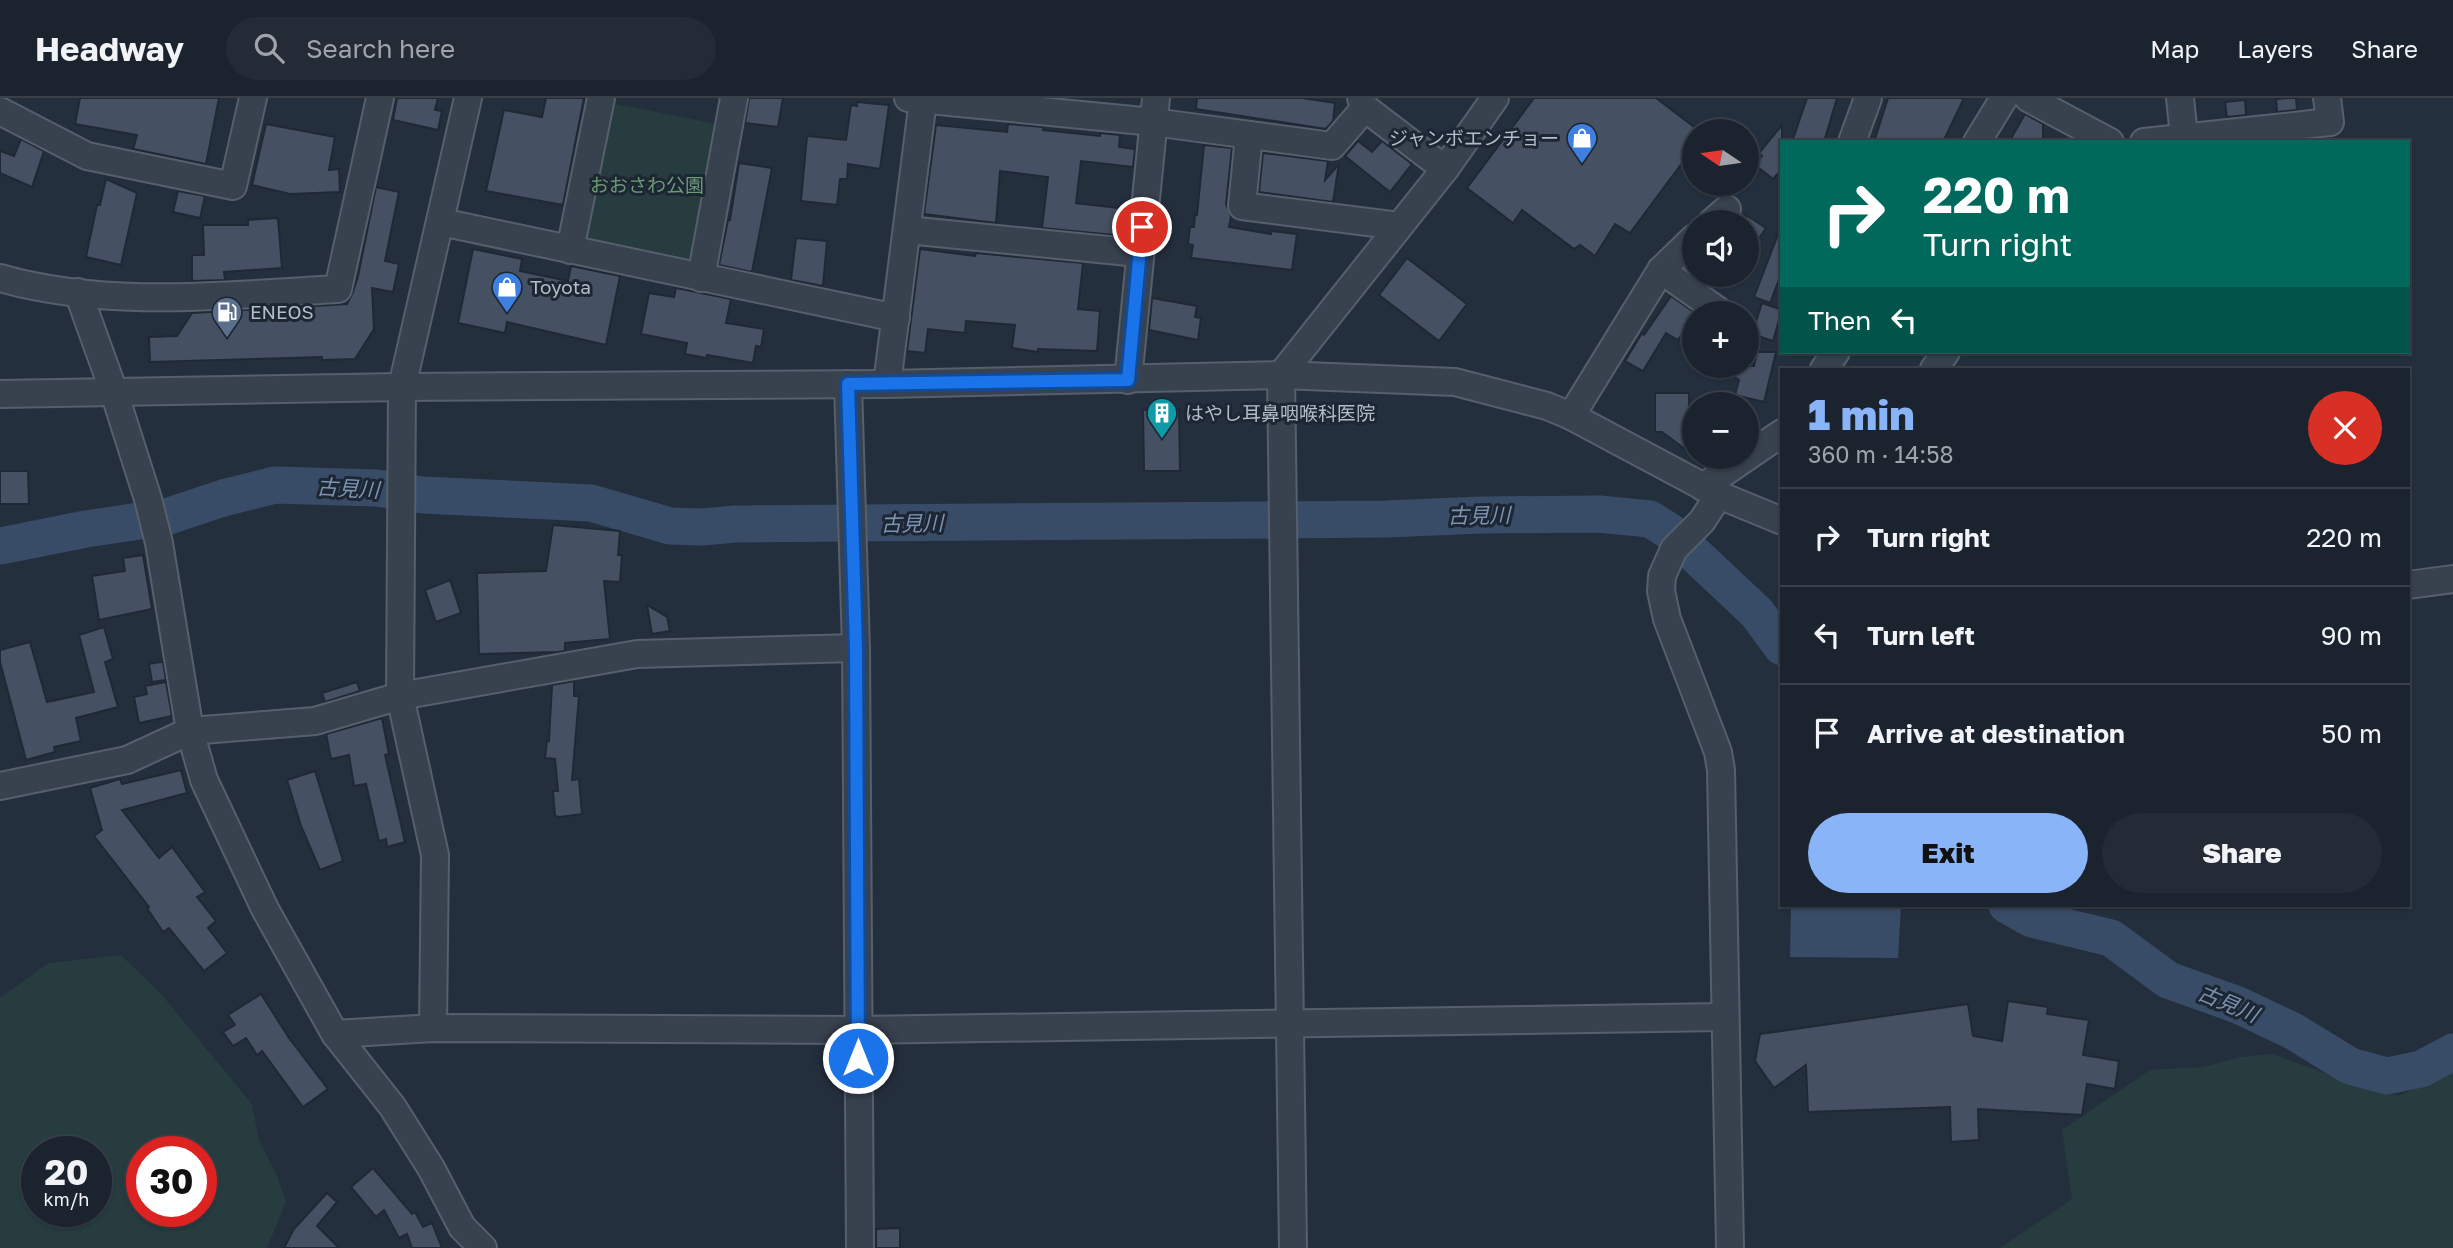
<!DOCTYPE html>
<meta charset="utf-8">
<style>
body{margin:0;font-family:"Golos Text","Noto Sans JP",sans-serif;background:#242b36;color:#f1f3f6;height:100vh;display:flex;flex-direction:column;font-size:26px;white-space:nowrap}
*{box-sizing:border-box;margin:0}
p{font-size:23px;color:#a0a4aa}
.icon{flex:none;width:38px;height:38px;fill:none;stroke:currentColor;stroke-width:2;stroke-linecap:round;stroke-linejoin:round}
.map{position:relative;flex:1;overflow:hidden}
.panel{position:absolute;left:1780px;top:270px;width:630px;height:539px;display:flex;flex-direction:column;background:#1b232e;border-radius:0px;box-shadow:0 2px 5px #0004,0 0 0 2px #39404a}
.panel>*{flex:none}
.hud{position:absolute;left:1780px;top:42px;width:630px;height:214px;border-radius:0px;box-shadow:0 2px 5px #0004,0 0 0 2px #39404a;background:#00695c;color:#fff;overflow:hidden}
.needle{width:46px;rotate:283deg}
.buttons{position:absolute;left:1682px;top:21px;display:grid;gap:14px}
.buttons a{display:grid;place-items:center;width:77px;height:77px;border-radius:50%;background:#1b232e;box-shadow:0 2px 5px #0004,0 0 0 2px #39404a;font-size:35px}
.speed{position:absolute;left:21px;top:1038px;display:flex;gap:14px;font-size:35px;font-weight:700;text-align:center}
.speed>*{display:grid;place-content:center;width:91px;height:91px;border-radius:50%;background:#1b232e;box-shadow:0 2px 5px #0004,0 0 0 2px #39404a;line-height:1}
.speed small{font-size:18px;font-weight:400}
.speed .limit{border:10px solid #d22;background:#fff;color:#111}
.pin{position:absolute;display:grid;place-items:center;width:60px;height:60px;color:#fff;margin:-30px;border:4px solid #fff;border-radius:50%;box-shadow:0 2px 7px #0007}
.me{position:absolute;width:77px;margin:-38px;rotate:0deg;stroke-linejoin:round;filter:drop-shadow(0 0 5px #0008)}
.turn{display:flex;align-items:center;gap:24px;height:147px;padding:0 28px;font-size:32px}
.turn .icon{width:91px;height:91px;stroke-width:2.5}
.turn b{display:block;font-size:49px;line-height:60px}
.then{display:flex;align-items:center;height:66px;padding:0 28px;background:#0003;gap:14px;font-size:26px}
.round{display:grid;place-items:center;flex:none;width:74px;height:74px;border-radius:37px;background:#242b36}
.head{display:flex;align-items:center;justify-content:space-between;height:119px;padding:0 28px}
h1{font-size:42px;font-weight:800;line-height:52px;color:#8ab4f8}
.action{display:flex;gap:14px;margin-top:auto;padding:14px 28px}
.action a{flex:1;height:80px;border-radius:42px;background:#8ab4f8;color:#111;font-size:28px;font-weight:800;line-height:80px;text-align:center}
.action a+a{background:#242b36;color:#f1f3f6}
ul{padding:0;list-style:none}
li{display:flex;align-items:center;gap:21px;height:98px;padding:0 28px;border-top:2px solid #39404a}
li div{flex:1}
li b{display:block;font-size:26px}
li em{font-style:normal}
header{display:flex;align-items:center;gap:42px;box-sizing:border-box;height:98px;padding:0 35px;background:#1b232e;border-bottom:2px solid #39404a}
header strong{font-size:33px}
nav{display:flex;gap:38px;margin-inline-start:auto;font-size:24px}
.search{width:490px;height:63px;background:#242b36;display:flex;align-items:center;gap:18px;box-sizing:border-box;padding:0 24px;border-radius:38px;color:#a0a4aa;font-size:26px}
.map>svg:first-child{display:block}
.green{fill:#263c3f;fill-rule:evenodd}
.water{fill:#394c67}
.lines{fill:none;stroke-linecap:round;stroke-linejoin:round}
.river{stroke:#394c67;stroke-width:37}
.building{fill:#455162;stroke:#1f2835;stroke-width:2}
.minor-casing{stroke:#565f6c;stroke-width:30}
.minor{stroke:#38414e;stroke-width:26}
.route-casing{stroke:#114b97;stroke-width:18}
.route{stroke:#1a73e8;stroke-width:12}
.labels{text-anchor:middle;stroke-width:6;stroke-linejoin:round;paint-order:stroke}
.poi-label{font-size:19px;fill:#b4bcc9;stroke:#1d2633;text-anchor:start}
.park-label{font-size:19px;fill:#6b9a76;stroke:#1d2633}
.water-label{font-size:21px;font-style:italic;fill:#7c92b1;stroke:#1d2633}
</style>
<header>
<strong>Headway</strong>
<div class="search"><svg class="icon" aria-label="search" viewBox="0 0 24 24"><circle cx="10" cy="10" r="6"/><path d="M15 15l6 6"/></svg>Search here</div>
<nav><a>Map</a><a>Layers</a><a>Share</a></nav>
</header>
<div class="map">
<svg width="2453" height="1150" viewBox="0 0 2453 1150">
<rect width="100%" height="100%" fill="#242f3e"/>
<g class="green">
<polygon points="605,4 717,26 689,170 577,149"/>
<path d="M121 857 161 896 252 1006 259 1043 276 1075 286 1104 267 1150H0V900L49 865ZM37 1054H96V1113H37ZM142 1054H201V1113H142Z"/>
<polygon points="2272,956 2366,990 2398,998 2453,974 2453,1150 2000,1150 2072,1101 2062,1032 2150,972 2202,969 2241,959"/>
</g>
<polygon class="water" points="1791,807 1901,807 1898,860 1790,859"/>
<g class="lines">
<g class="river">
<polyline points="0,448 86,431 166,419 223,400 275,387 377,390 423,397 591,405 670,428 702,429 736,426 1386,421 1482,417 1599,416 1650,421 1672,435 1757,515 1782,549"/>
<polyline points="2007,807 2032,821 2111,840 2168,882 2238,907 2293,933 2350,968 2387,978 2421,971 2453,954"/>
</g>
</g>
<g class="building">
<polygon points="80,0 219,0 206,66 133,51 137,37 75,26"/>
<polygon points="397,0 438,0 435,12 442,13 438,32 393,22"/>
<polygon points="546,0 584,0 563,107 486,93 504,12 542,19"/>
<polygon points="749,0 783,0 778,29 745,25"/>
<polygon points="1197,0 1302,0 1335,5 1333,23 1326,31 1196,11"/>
<polygon points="1534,0 1656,0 1694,29 1694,49 1630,135 1615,126 1595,158 1580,147 1574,151 1522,112 1513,125 1467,90"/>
<polygon points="1807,0 1837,0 1824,44 1792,44"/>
<polygon points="1888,0 1964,0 1943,44 1874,44"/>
<polygon points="2288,0 2296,0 2297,12 2277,14 2276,1"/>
<polygon points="2245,2 2246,17 2227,19 2225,4"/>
<polygon points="857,4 889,7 880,71 848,66 847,81 840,81 837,107 801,103 807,38 846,42 851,7 857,8"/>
<polygon points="2025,16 2043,26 2043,44 2009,44"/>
<polygon points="266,26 335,39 329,72 339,71 340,94 290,96 252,87"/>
<polygon points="1008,26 1043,29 1043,32 1100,38 1100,35 1120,37 1119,49 1135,51 1133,69 1081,63 1076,105 1119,110 1114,137 1042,130 1048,79 1000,73 996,125 924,116 936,27 1007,34"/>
<polygon points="1782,27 1782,71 1773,81 1755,67 1762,58 1759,55"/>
<polygon points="21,41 44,53 32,89 0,75 0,53 14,58"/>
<polygon points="1358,43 1372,54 1382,43 1412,66 1390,94 1345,58"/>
<polygon points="1204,47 1232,50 1226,106 1231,118 1229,129 1271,136 1271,133 1297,136 1292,172 1191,160 1193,147 1188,146 1190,129 1194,129 1195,116 1197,117"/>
<polygon points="1263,55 1328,63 1325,82 1339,66 1333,104 1259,94"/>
<polygon points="739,65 772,70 752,174 719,167 728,122 730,122"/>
<polygon points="106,81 137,95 121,167 86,159 97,107 100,107"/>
<polygon points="376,89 399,94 385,163 399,166 393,194 372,190 374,231 355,261 322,262 322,259 150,264 149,239 177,238 192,215 347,206 353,194 358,178"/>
<polygon points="178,93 205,98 200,120 173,114"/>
<polygon points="1746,117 1766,130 1746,160"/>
<polygon points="278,120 282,170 224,174 225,182 192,183 192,157 204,157 203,127 248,127 248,122"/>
<polygon points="1780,131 1782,174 1770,205 1754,199"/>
<polygon points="796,140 827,143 823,188 791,182"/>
<polygon points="473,151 522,161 520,173 568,183 571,168 620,178 606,247 507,224 505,235 458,225"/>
<polygon points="920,151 975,158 976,155 1083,165 1078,211 1100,213 1097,253 1038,251 1038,254 1012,250 1015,227 966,223 965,235 928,231 925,255 907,253"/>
<polygon points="1407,160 1467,206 1439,243 1379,197"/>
<polygon points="676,190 731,201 726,225 764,231 761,249 756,248 753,265 707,257 706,260 685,256 687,245 641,236 649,195 674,199"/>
<polygon points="1671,198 1695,215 1694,218 1678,242 1666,235 1643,273 1625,263 1642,235 1644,237"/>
<polygon points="1152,200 1197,208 1195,219 1201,220 1198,242 1149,232"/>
<polygon points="1762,205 1782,212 1773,243 1752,236"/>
<polygon points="1757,254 1776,254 1764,304 1735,297 1739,282 1717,268 1754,268"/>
<polygon points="1655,295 1689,295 1689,354 1662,334 1655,334"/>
<polygon points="1179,311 1180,373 1144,373 1143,312"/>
<polygon points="0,373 28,373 29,406 0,406"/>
<polygon points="553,427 620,433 618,457 622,457 620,484 604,483 610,541 565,545 565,553 558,554 479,556 477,475 546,473"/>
<polygon points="143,457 152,511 99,522 92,478 125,473 123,460"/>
<polygon points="450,482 461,515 436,524 425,492"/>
<polygon points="647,507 667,519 670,533 652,536"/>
<polygon points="104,529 113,561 105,564 118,609 76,620 81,643 54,649 55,654 26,662 0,564 0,552 30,544 47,604 94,594 79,537"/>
<polygon points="160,564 163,564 166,582 152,584 149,566"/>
<polygon points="574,583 574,598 579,598 572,682 579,681 582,716 560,719 555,718 553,693 558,693 555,661 545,660 547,642 549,643 552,587"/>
<polygon points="166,584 172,618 139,625 134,599 147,596 145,588"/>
<polygon points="357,584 360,593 325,604 322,595"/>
<polygon points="382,620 389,656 385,657 405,744 387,749 386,741 379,743 366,686 354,688 349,657 331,661 326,636"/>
<polygon points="181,672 187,695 122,712 159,760 172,749 205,794 197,799 216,823 208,830 227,855 204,873 169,830 163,834 147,810 149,809 94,738 102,732 90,690 120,681 122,686"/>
<polygon points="315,673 343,763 320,772 301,728 287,682"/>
<polygon points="261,896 289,940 328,991 303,1009 262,953 257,957 246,940 233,948 223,934 235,927 228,917"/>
<polygon points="2008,903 2048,909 2047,916 2089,922 2083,957 2119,963 2115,991 2087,986 2082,1017 1978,1011 1979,1042 1951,1044 1950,1009 1808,1014 1806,967 1774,990 1755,963 1760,936 1968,906 1973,938 2002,943"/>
<polygon points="373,1070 412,1116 415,1114 423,1129 432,1125 442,1150 412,1150 407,1136 399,1140 384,1112 376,1119 351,1089"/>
<polygon points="327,1095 337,1104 317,1128 339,1150 284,1150 294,1131"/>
<polygon points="900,1130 900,1150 876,1150 876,1131"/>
</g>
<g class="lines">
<g class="minor-casing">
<g id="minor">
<polyline points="908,0 1153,24 1332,48 1365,10"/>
<polyline points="1361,0 1365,10 1445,71"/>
<polyline points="2028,0 2110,44"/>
<polyline points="2180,0 2184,38"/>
<polyline points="0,13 87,58 233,88 253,0"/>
<polyline points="1249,37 1242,108 1399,128"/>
<polyline points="1852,44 1868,0"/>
<polyline points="1977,44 2004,0"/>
<polyline points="2144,44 2330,24 2327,0"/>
<polyline points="441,124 896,220"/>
<polyline points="1712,124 1727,111"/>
<polyline points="907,132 1139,155"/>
<polyline points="570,152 601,0"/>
<polyline points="1661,172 1720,214"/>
<path d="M0 180C108 211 227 197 338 191L380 0"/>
<polyline points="701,180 734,0"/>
<polyline points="78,194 114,294 148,401 159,445 190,633 204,682 265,811 335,936 392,1008 431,1070 462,1129 483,1150"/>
<polyline points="1824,271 1836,254"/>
<polyline points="1934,271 1946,254"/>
<polyline points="1128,282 1156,0"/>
<polyline points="848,286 856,550 860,1150"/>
<polyline points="887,286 923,2"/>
<polyline points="0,296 402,289 887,286 1281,277 1455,284 1547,308 1571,318 1719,397 1782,423"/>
<polyline points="1571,318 1661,172 1694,140"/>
<polyline points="1703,389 1782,335"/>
<polyline points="1719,397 1702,423 1674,451 1662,478 1661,493 1667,521 1718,654 1721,672 1730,1150"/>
<polyline points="2408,487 2453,481"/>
<polyline points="0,688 127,662 190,633 315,623 400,598 637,556 856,550"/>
<polyline points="433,930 435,757 400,598 402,289 468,0"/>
<polyline points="335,936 433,930 858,932 1724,919"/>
<polyline points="1293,1150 1281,277 1445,71 1495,0"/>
</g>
</g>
<use href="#minor" class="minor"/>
</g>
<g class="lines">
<g class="route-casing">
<polyline id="route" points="858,960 856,550 848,286 1128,282 1142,129"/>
</g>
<use href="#route" class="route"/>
</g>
<defs>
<g id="shop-pin" transform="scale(1.575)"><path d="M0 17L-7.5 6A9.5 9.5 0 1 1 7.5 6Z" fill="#3f7fe0" stroke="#1d2633"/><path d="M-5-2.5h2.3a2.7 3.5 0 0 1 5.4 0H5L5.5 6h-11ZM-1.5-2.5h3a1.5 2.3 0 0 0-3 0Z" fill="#fff"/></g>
<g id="fuel-pin" transform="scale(1.575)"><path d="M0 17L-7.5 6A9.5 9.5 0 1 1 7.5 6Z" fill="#5c6f8a" stroke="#1d2633"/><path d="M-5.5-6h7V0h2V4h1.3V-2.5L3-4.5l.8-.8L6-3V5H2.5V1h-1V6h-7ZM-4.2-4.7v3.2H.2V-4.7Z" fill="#fff"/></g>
<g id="building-pin" transform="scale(1.575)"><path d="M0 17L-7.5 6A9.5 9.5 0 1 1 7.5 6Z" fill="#0f9aa8" stroke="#1d2633"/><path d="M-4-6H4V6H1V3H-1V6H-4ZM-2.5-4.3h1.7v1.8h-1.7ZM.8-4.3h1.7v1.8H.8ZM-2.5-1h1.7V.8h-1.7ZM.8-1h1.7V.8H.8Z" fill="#fff"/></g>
</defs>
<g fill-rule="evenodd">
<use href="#shop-pin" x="1582" y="40"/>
<use href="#shop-pin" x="507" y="189"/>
<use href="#fuel-pin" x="227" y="214"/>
<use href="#building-pin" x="1162" y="315"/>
</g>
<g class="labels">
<g class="poi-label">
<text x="1559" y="47" text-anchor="end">ジャンボエンチョー</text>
<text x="530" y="196">Toyota</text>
<text x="250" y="221">ENEOS</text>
<text x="1185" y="322">はやし耳鼻咽喉科医院</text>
</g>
<g class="park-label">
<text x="647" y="94">おおさわ公園</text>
</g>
<g class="water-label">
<text transform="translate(348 391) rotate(3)" y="7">古見川</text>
<text transform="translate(1479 418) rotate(-1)" y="7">古見川</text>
<text transform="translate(912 426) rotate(-1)" y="7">古見川</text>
<text transform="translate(2228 906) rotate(23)" y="7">古見川</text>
</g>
</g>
</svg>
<div class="buttons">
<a><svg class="needle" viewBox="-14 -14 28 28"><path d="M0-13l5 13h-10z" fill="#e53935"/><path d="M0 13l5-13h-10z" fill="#a0a4aa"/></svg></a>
<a><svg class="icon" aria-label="sound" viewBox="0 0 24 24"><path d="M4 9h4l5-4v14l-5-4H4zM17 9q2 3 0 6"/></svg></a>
<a>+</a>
<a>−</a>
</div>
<div class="speed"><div>20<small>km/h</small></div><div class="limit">30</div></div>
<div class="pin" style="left:1142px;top:129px;background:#d93025"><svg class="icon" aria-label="arrive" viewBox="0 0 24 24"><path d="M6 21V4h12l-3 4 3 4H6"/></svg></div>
<svg class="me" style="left:858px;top:960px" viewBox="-20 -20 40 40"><circle r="17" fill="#1a73e8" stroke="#fff" stroke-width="3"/><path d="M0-11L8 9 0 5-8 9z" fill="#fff"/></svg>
<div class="hud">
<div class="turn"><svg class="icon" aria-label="right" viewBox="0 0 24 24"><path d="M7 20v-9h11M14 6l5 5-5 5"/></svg><div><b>220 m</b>Turn right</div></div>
<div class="then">Then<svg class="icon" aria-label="left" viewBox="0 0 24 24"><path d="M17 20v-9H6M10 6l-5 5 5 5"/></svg></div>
</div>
<section class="panel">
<div class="head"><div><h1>1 min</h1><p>360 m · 14:58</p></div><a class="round" style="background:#d93025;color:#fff"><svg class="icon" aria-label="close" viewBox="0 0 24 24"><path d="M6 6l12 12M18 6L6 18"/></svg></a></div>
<ul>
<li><svg class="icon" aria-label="right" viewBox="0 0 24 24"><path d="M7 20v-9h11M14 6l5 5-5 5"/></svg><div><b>Turn right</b></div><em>220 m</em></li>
<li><svg class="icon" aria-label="left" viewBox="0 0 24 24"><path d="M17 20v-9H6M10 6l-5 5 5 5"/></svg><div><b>Turn left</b></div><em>90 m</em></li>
<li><svg class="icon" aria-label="arrive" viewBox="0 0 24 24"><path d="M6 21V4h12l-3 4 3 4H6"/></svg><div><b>Arrive at destination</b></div><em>50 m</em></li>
</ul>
<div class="action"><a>Exit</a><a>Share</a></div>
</section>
</div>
